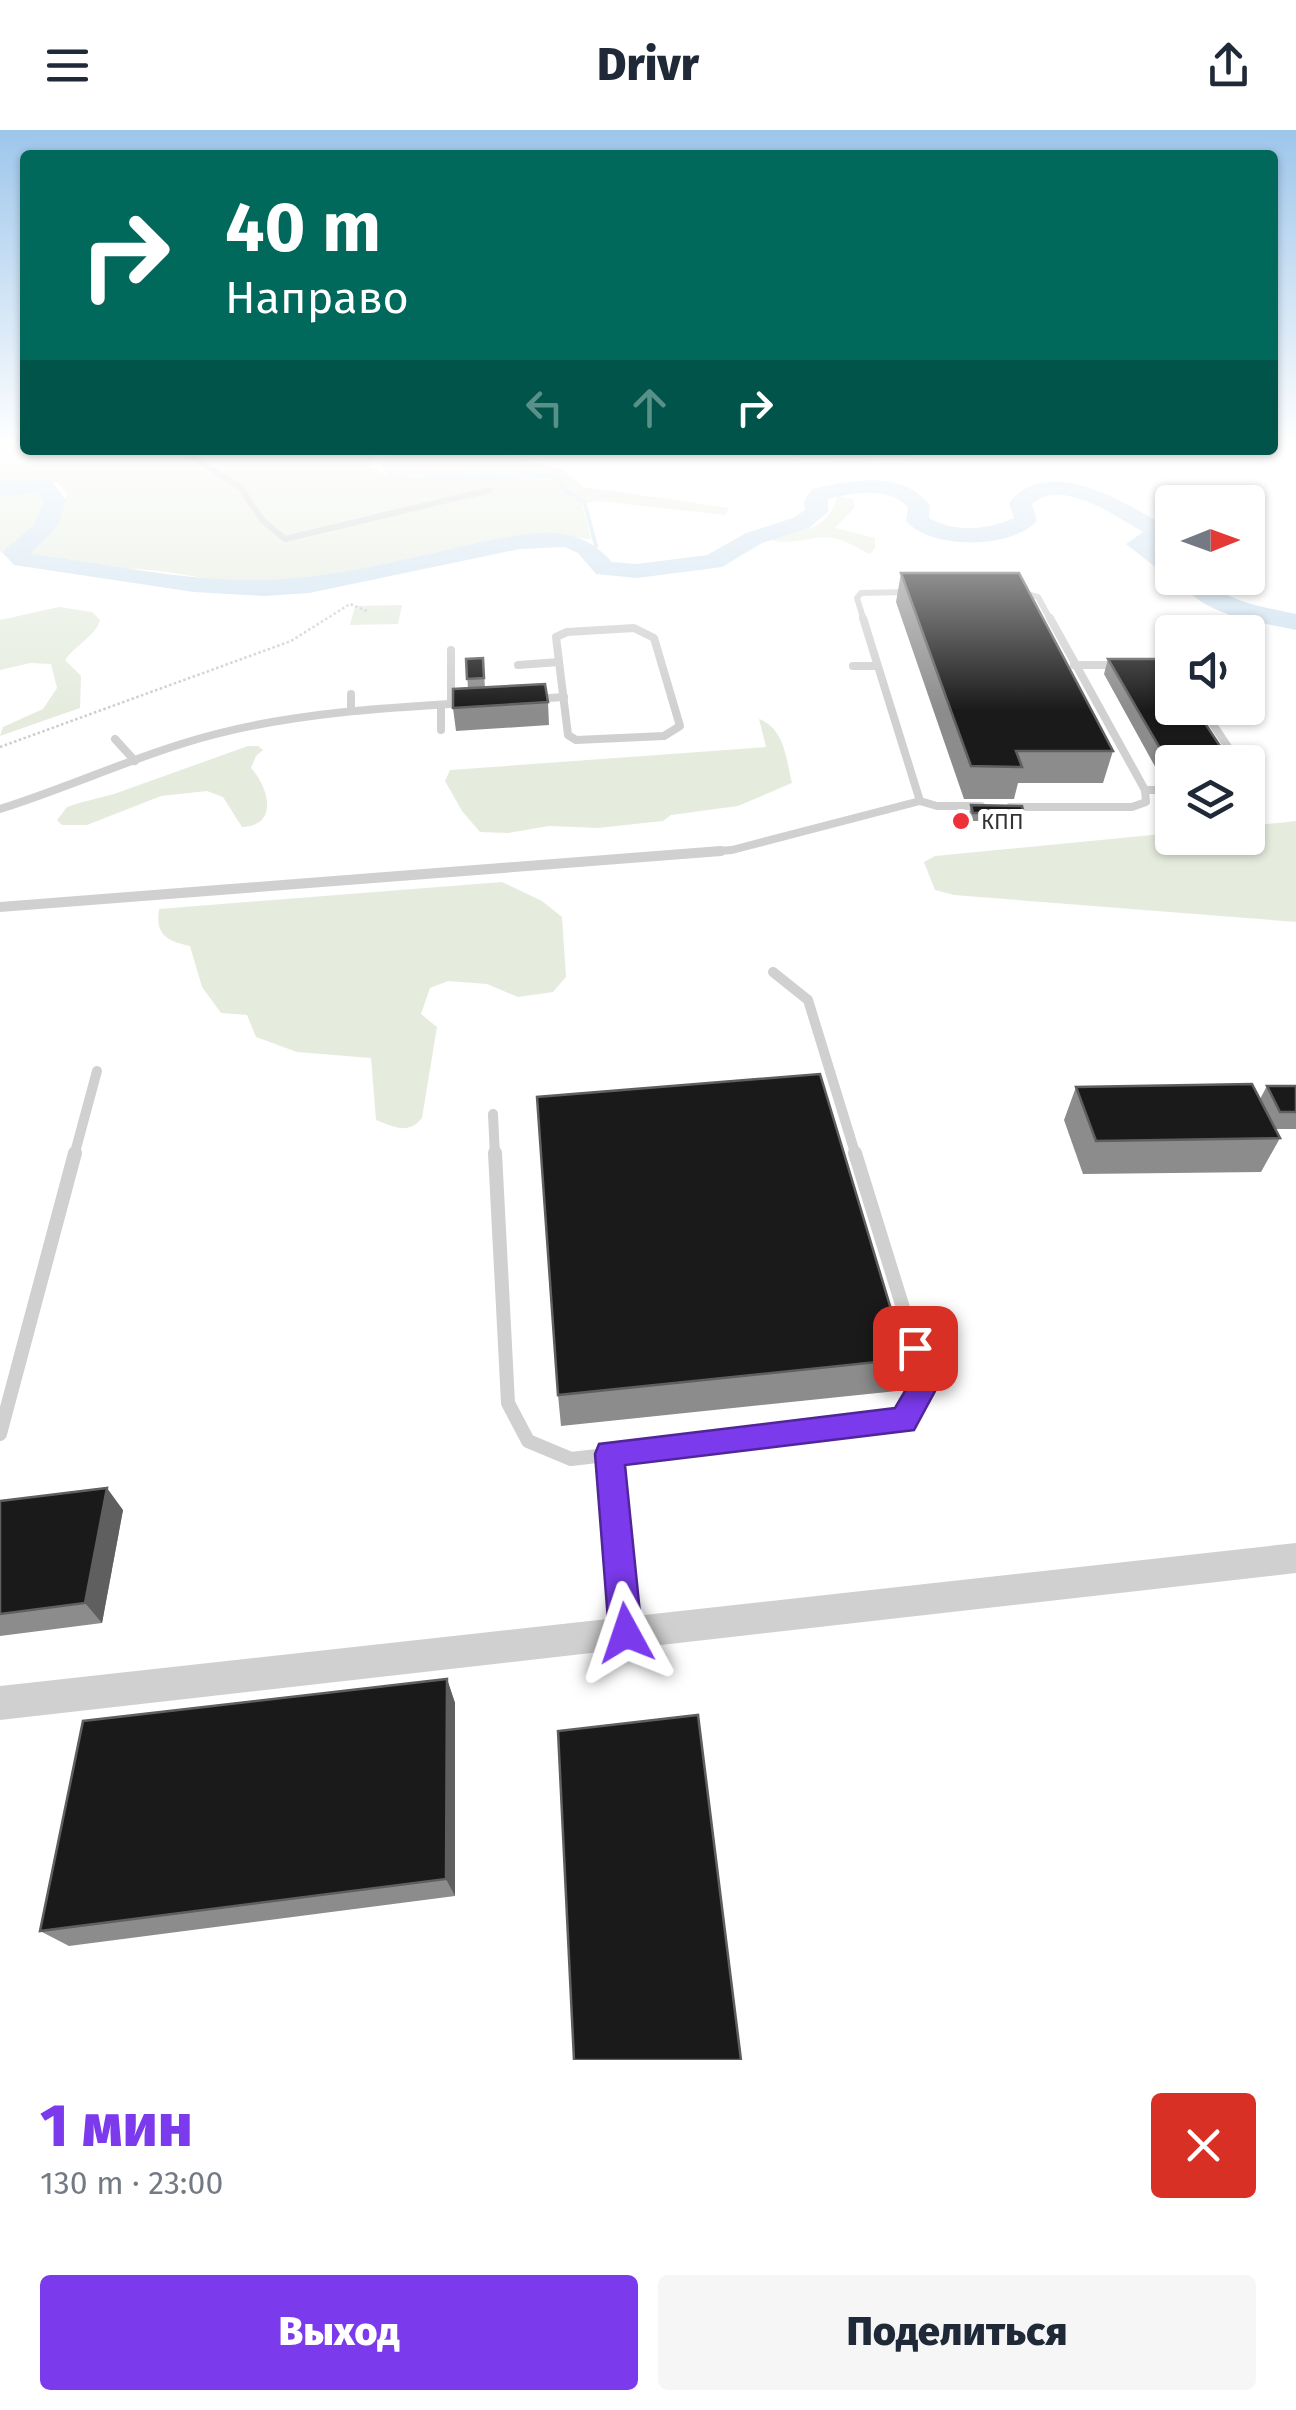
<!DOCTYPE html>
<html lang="ru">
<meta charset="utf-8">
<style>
body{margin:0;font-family:"Fira Sans",sans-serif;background:#f6f6f7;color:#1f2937;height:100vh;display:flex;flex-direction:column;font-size:38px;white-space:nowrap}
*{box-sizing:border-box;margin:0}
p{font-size:32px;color:#747a83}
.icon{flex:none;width:55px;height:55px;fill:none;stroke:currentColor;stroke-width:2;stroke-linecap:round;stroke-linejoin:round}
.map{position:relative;height:1930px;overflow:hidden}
.sheet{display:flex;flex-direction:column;background:#fff;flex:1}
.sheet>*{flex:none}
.guide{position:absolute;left:20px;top:20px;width:1258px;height:305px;border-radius:10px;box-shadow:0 2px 8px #0004;background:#00695c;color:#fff;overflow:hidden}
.needle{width:65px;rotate:89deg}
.fabs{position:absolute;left:1155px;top:355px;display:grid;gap:20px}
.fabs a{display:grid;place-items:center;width:110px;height:110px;border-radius:10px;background:#fff;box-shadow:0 2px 8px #0004;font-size:50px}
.pin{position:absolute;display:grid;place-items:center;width:85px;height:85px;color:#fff;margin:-42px;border-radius:20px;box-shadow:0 5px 15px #0006}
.me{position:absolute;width:110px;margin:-55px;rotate:355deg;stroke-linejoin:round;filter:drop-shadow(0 0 8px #0008)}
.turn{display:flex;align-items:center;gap:35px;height:210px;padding:0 40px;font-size:45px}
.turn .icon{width:130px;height:130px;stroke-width:2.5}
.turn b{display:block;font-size:70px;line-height:85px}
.lanes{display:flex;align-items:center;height:95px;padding:0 40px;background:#0003;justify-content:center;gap:50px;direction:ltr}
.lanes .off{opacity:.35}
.round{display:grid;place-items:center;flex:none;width:105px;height:105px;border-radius:10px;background:#f6f6f7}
.summary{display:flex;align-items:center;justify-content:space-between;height:170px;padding:0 40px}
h1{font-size:60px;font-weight:800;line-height:75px;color:#7c3aed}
.button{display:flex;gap:20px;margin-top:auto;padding:20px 40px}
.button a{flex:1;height:115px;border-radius:10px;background:#7c3aed;color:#fff;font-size:40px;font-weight:800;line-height:115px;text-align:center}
.button a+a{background:#f6f6f7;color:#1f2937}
header{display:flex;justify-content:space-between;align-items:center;height:130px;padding:0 40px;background:#fff;font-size:45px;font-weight:800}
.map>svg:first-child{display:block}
.green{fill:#e5ecde}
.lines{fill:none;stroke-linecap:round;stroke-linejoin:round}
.stream{stroke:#cde1ef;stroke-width:4}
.river{fill:#cde1ef;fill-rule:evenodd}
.path{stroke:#cdcdcd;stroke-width:2.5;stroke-dasharray:2.5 2.5;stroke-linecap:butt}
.service-far4{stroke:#d0d0d0;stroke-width:6}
.service-far3{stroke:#d0d0d0;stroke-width:8}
.service-far2{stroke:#d0d0d0;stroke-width:10}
.service-far1{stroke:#d0d0d0;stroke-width:14}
.service{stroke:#d0d0d0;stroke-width:18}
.minor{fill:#d0d0d0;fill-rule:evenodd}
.wall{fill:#8c8c8c}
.shaded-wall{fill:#5f5f5f}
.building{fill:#1a1a1a;stroke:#5f5f5f;stroke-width:2.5}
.route{fill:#7c3aed;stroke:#51269a;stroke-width:2.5}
.poi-dot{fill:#ee303a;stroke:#fff;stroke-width:4}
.labels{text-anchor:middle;stroke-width:10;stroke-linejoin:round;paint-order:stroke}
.far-poi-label{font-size:22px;fill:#333;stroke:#fff;text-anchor:start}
</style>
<header><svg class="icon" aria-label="menu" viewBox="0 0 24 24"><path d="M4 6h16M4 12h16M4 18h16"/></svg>Drivr<svg class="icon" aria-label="share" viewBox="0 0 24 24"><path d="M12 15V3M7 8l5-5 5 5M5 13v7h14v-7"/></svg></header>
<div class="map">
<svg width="1296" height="1930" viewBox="0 0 1296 1930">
<rect width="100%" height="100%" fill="#fff"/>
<g class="green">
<path d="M0 311H25V320H377L369 337 387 345 380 333 394 325 421 320H491L563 340 584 357 729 378 726 385 597 371 582 375 591 409C486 395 386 444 282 453 233 457 185 442 137 439 102 437 56 442 25 424L48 405 62 381 67 363 58 353 0 354Z"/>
<polygon points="31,359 45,363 48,379 29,402 0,423 0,362"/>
<path d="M838 366 854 369 855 377 835 398 875 408V418L870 424C858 419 847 410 833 408 811 404 789 418 769 409 803 395 822 409 838 366Z"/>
<polygon points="402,475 398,494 350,495 355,476"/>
<path d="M59 477 92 482 100 490C97 504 75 516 65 530L81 546 80 578 0 606 3 597 43 579 57 558 51 534 30 533 0 540V490Z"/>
<path d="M759 589C785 599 786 629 792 653L738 676 671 685 663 691 598 698 549 696 508 703 480 702 462 681 445 651 450 640 766 617Z"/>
<path d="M248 616H258L263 620 256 626 251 638C268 656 280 696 242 697L223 667 207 661 161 666 87 695H62L57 690 67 677 79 673 114 664Z"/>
<polygon points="1296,691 1296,792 954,765 935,760 924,732 935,726 1172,703 1172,708 1248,708 1248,696"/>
<path d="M502 752 542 771 562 787 566 847 553 862 518 867 487 854 448 851 430 858 421 884 437 897 422 988C409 1005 394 997 376 990L371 928 297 922 256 907 247 885 221 883 202 857 190 816C167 811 155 805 159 779Z"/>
</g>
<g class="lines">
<polyline class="stream" points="389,345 405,349 557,346 564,360 584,371 596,416 589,421"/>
<g class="river">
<path d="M43 349 51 351 66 370 58 395 30 424C108 434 188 452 266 450 350 448 433 420 515 406 555 399 585 402 612 432L637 434 707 425 746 403 793 388 805 380 804 371 812 359C851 350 903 339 930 376L929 388C956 403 986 400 1014 388L1009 373C1048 324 1121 371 1162 394L1168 407 1156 415 1172 427V445L1163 443 1126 414 1143 402C1115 386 1061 347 1032 374L1037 391C1012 419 931 420 906 391L908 377C887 356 854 363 828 369V382L809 398 762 413 722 437 637 448 596 444 578 423 565 417 520 419 309 463 264 466 194 462 14 435 2 422 33 396 44 371 37 363 0 366V352Z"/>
<path d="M1176 448H1202C1230 473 1260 476 1296 484V500C1251 490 1205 487 1176 448Z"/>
</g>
<polyline class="path" points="0,617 291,511 350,474 369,482"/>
<g class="service-far4">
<polyline points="182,320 241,358 262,390 285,409 490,360"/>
<polyline points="792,320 804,326 907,324 905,320"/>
<polyline points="1018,461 1038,467 1051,491"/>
<polyline points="864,491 857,468 861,463 909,462"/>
</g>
<g class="service-far3">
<polyline points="863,488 920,671"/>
<polygon points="634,498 654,508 680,596 664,606 576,610 568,605 556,507 567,502"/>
<polyline points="451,520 451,574"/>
<polyline points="518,535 559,532"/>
<polyline points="1074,535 1119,535"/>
<polyline points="853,536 877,536"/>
<polyline points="351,564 351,581"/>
<polyline points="534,569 564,567"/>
<polyline points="441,575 441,600"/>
<polyline points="1202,578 1238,632"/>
<polyline points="115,609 135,631"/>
<polyline points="1145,660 1172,660"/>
<polyline points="1010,677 1132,677 1146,672 1145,660 1050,488"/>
<path d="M0 679C73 656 142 623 216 604 298 583 382 578 466 573"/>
<polyline points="689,723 732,720 920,671 937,676 981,676"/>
</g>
<g class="service-far2">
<polyline points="0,777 721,721"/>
<polyline points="773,842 808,870 856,1026"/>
<polyline points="493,984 495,1026"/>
<polyline points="74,1026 97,941"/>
</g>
<g class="service-far1">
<polyline points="495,1023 508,1273 528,1311 571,1329 904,1291 926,1252 855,1023"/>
<polyline points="0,1304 75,1023"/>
<polyline points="609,1324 618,1419"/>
</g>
<polyline class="service" points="617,1417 625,1499"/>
<polygon class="minor" points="1296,1413 1296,1443 0,1590 0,1556"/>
</g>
<g class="wall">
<polygon points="901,443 1113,621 1103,653 1018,653 1014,669 964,669 896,472"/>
<polygon points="483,528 485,558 548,572 549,595 456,601 453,578 468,558 466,529"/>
<polygon points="1108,529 1222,619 1217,632 1172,632 1172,651 1163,651 1104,544"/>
<polygon points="971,675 1024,683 1022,691 971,691 969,684"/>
<polygon points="1267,956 1296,956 1296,999 1275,999 1280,1008 1261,1042 1083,1044 1064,990 1076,957 1260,969"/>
<polygon points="906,1229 897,1261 561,1296 558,1265"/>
<polygon points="0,1371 123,1380 102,1493 0,1506"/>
<polygon points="447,1549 455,1573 455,1766 69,1816 40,1801"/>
</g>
<g class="shaded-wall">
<polygon points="107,1358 123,1380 102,1493 85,1473"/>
<polygon points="447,1549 455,1573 455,1766 446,1749"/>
</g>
<g class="building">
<polygon points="901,443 1019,443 1113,621 1016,621 1022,637 971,636"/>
<polygon points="483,528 484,548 467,549 466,529"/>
<polygon points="1108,529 1164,529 1172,543 1172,578 1195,578 1222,619 1193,619 1201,632 1172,632 1172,634 1169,634"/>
<polygon points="545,554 548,572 453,578 453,559"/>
<polygon points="971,675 1022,676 1024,683 973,683"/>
<polygon points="820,944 906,1229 558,1265 537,967"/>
<polygon points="1252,954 1280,1008 1096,1011 1076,957"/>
<polygon points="1267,956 1296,956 1296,982 1280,982"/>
<polygon points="107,1358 85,1473 0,1484 0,1371"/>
<polygon points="447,1549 446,1749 40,1801 83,1591"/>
<polygon points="698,1585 741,1930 574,1930 558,1601"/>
</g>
<linearGradient id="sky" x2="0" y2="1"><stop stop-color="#9dc6eb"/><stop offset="0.54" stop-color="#fff"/><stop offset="1" stop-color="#fff" stop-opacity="0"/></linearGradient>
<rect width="1296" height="581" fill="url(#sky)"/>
<polygon class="route" points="915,1206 925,1209 940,1252 914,1300 625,1335 642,1503 637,1515 626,1519 614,1515 609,1503 595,1324 599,1314 895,1278 911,1251 901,1218 905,1209"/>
<circle class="poi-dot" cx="961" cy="691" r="10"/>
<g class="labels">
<g class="far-poi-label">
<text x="981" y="699">КПП</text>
</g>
</g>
</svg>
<div class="fabs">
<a><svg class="needle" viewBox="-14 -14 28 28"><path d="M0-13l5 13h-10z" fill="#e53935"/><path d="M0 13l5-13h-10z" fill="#747a83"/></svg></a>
<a><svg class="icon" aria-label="sound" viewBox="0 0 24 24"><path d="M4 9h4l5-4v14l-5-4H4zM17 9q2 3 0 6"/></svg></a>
<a><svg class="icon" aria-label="layers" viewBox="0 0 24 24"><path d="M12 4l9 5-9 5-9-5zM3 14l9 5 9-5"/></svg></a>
</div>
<div class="pin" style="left:915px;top:1218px;background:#d93025"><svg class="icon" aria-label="arrive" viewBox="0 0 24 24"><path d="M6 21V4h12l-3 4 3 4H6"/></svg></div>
<svg class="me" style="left:626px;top:1503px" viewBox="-20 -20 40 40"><path d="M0-17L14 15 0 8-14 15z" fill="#7c3aed" stroke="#fff" stroke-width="4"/></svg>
<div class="guide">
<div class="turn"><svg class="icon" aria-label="right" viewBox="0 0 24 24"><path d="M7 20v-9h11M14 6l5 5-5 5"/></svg><div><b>40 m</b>Направо</div></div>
<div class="lanes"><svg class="icon off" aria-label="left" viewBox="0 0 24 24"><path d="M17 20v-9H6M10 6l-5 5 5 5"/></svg><svg class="icon off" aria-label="ahead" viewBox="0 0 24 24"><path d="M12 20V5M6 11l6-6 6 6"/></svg><svg class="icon" aria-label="right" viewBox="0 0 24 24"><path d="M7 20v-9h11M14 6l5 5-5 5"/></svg></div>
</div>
</div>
<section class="sheet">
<div class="summary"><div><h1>1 мин</h1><p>130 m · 23:00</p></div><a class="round" style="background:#d93025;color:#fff"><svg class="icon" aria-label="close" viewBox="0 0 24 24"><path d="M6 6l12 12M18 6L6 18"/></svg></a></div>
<div class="button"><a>Выход</a><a>Поделиться</a></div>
</section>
